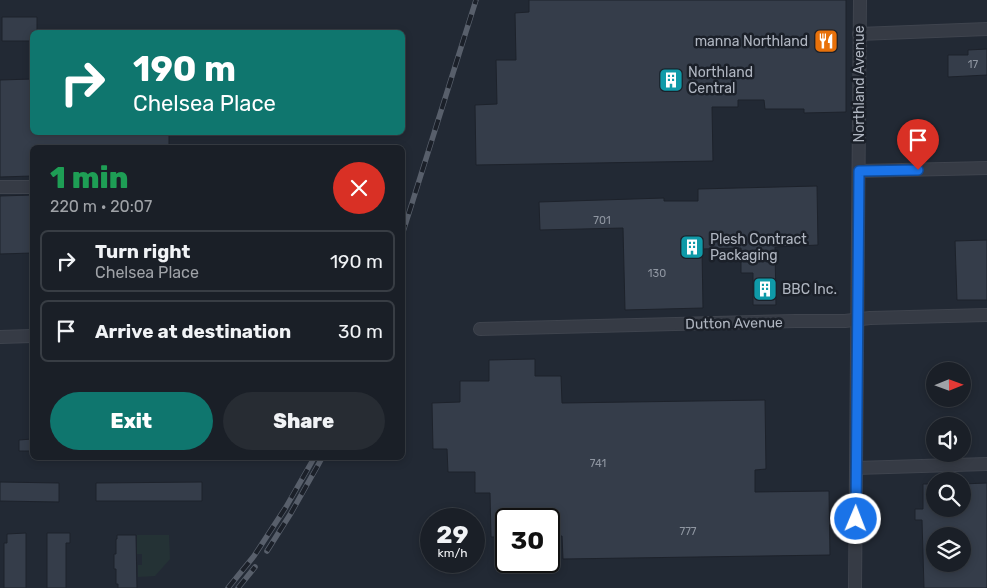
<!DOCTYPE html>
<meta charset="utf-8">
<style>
body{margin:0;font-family:Rubik,sans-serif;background:#272c33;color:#f1f3f6;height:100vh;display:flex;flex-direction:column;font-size:19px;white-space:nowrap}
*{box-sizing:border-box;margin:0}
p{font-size:16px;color:#9fa2a7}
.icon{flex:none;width:28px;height:28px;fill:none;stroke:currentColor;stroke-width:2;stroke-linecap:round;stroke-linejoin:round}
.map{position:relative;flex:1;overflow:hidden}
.drawer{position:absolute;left:30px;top:145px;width:375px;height:315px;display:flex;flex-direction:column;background:#1a1f27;border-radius:8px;box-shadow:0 2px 8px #0003,0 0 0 1px #383d44}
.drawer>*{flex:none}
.guide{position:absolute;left:30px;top:30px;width:375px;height:105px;border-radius:8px;box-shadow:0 2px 8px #0003,0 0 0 1px #383d44;background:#0f766e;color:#fff;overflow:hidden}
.needle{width:32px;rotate:89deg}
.controls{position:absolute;left:926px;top:362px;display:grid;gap:10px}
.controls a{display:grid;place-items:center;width:45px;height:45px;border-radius:50%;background:#1a1f27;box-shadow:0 2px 8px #0003,0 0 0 1px #383d44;font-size:25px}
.speed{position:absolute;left:420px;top:508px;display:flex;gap:10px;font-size:25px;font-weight:700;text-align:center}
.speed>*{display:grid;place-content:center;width:65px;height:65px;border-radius:50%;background:#1a1f27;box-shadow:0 2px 8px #0003,0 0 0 1px #383d44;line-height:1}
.speed small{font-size:12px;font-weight:400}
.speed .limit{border:2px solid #111;border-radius:8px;background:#fff;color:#111}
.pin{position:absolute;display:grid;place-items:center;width:42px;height:42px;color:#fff;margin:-51px -21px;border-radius:50% 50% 50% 0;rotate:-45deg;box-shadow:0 0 5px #0007}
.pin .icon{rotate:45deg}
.me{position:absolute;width:55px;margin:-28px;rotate:1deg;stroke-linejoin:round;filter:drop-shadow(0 0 4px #0008)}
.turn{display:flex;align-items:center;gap:18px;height:105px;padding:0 20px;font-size:22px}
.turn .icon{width:65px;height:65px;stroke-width:2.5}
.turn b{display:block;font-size:35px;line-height:42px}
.round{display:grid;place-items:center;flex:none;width:52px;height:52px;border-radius:26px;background:#272c33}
.head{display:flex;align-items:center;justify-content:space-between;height:85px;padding:0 20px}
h1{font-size:30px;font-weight:800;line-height:38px;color:#1e9e55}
.cta{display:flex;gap:10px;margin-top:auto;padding:10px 20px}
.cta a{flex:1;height:58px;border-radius:30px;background:#0f766e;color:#fff;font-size:20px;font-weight:800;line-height:58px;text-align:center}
.cta a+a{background:#272c33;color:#f1f3f6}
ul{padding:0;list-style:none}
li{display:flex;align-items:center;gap:15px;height:62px;margin:0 10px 8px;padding:0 10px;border:2px solid #383d44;border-radius:8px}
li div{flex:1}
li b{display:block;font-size:19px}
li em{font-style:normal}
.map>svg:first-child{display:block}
.green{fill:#243235}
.building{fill:#353d4a;stroke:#1d222b;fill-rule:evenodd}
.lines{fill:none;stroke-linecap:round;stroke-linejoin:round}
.minor-casing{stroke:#3f444e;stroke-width:14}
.minor{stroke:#363b45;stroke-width:12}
.rail-casing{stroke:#585f6b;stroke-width:5.5}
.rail{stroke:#1b2029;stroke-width:4;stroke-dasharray:11;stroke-linecap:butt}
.route-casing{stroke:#114b97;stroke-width:12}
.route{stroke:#1a73e8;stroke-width:9}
.labels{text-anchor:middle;stroke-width:5;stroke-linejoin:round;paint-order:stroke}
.number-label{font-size:11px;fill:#8f96a1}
.poi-label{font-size:14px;fill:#b0b6c1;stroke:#1b2029;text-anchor:start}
.street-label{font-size:14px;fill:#b0b6c1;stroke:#1b2029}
</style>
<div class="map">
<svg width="987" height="588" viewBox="0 0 987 588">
<rect width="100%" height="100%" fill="#222934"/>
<polygon class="green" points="137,535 169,535 170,559 155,576 138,577 138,565 142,565 142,554 137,554"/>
<g class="building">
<polygon points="529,0 846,0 846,112 804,113 804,109 765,109 764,100 738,100 738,107 712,107 713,161 476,165 475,105 497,104 496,60 516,60 515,13 529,12"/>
<polygon points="2,17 37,17 37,32 32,32 32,41 2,41"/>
<polygon points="987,49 987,75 948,77 948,55 968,55 968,50"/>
<polygon points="32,79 32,132 169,132 169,148 32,148 32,176 0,177 0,80"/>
<polygon points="817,186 818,245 775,247 776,305 753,305 753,273 741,273 741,248 702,249 703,308 625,310 623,228 540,230 539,202 664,198 664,201 698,201 698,189"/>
<polygon points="32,195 32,253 0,254 0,196"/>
<polygon points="987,240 987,300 957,300 955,241"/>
<polygon points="535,359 535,376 561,376 562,403 765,400 766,469 755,470 755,492 829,491 830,555 563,559 562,536 549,536 549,519 506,519 506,537 491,537 490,493 475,493 475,472 448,472 447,449 433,449 432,403 460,402 460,381 489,381 489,360"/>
<polygon points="32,439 32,451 19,451 19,440"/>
<polygon points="0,482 59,483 59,502 0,501"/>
<polygon points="202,482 202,501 96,501 96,483"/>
<path d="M987 483V588H924L922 520H915V509H923V484H935V509H962V484ZM935 536H962V564H935Z"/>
<polygon points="26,533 26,588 4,588 4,543 7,543 7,534"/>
<polygon points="47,533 70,533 70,543 66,543 66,588 47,588"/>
<polygon points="117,535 136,535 137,588 118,588 118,584 116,584 116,569 114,569 114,554 116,554 116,539 117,539"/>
</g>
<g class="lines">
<g class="minor-casing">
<g id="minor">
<polyline points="859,34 987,29"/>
<polyline points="859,171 987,168"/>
<polyline points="0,187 32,187"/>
<polyline points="480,329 796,321 845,321 870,318 987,315"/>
<polyline points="0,337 32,336"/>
<polyline points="856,468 987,464"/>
<polyline points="855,588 860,0"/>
</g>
</g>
<use href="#minor" class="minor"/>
<g class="rail-casing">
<g id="rail">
<polyline points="402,235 476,0"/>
<polyline points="267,551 291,513 322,458"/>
<polyline points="228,588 254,556 286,507 314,458"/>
<polyline points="238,588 255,567"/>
</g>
</g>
<use href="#rail" class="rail"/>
</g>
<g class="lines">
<g class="route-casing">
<polyline id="route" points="856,519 859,171 918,170"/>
</g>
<use href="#route" class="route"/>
</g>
<defs>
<g id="restaurant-square" transform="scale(1.25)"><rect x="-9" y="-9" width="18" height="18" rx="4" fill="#e8710a" stroke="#1b2029"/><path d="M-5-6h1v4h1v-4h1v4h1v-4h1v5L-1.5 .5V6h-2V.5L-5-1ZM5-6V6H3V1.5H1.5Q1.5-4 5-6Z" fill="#fff"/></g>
<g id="building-square" transform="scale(1.25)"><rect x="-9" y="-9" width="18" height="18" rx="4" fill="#0f9aa8" stroke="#1b2029"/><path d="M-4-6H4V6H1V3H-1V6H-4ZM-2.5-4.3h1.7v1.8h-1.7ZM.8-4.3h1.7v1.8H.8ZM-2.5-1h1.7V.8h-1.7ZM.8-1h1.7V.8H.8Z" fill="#fff"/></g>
</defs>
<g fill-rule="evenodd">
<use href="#restaurant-square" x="826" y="41"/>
<use href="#building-square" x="671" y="80"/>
<use href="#building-square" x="692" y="247"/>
<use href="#building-square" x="765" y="289"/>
</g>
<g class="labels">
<g class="number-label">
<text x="973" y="68">17</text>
<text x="602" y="224">701</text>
<text x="657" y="277">130</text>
<text x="598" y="467">741</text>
<text x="688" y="535">777</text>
</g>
<g class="poi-label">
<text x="808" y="46" text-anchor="end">manna Northland</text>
<text x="688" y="77">Northland<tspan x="688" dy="16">Central</tspan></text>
<text x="710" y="244">Plesh Contract<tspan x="710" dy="16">Packaging</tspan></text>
<text x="782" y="294">BBC Inc.</text>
</g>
<g class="street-label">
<text transform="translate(859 84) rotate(-90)" y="5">Northland Avenue</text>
<text transform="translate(734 323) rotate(-1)" y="5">Dutton Avenue</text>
</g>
</g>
</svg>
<div class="controls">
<a><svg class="needle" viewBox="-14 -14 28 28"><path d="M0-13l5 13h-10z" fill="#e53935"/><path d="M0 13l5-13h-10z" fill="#9fa2a7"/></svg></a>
<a><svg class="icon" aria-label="sound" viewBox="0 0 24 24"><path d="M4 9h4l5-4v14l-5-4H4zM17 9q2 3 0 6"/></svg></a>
<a><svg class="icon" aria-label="search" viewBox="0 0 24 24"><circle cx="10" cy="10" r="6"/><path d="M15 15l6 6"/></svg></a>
<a><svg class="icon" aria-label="layers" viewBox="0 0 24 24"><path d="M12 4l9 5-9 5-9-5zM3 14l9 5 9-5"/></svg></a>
</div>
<div class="speed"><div>29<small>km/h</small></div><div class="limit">30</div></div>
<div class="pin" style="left:918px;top:170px;background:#d93025"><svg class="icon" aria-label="arrive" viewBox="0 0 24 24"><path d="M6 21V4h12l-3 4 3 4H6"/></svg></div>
<svg class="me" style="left:856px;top:519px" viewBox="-20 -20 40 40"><circle r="17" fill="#1a73e8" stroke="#fff" stroke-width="3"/><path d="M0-11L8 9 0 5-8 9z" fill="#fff"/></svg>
<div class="guide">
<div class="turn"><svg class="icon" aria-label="right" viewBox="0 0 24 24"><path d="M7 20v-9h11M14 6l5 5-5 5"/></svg><div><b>190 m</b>Chelsea Place</div></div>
</div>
<section class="drawer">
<div class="head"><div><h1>1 min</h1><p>220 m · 20:07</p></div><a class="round" style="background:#d93025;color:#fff"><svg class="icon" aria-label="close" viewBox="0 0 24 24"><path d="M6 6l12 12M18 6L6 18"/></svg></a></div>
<ul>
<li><svg class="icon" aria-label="right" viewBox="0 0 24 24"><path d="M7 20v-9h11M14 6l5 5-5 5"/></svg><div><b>Turn right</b><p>Chelsea Place</p></div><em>190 m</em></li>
<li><svg class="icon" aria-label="arrive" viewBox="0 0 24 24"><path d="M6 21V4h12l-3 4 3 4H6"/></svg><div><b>Arrive at destination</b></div><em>30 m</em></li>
</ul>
<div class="cta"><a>Exit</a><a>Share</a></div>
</section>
</div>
